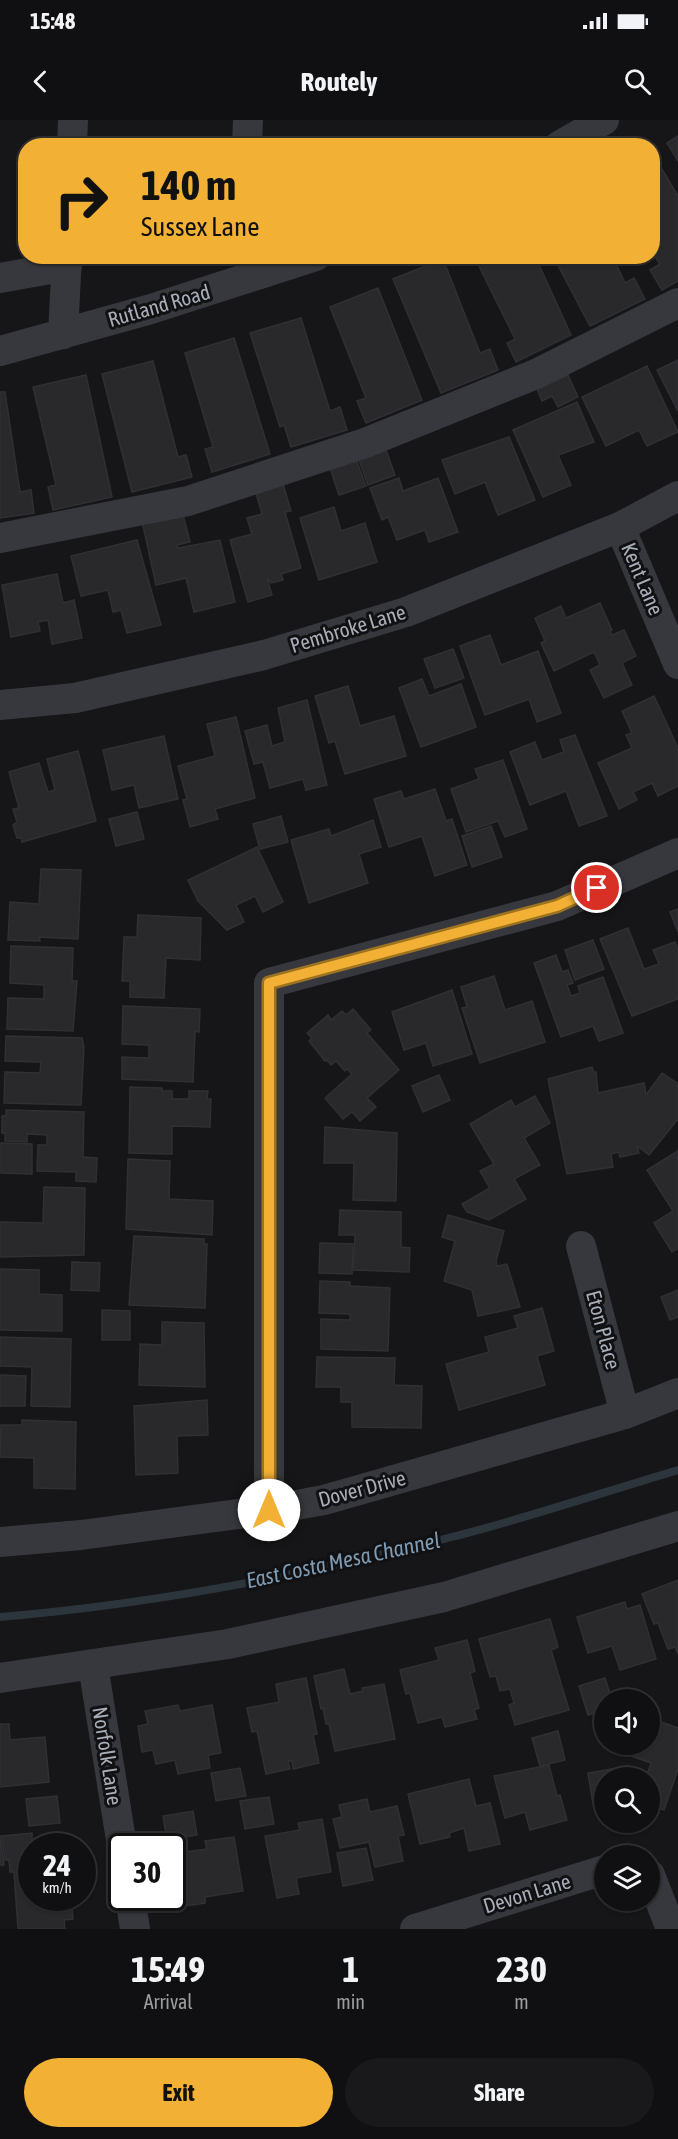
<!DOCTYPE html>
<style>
body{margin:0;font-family:"Asap Condensed",sans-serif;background:#19191b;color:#f1f3f6;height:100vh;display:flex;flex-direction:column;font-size:22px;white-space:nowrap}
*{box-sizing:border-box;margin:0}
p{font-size:20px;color:#9c9d9f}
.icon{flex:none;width:33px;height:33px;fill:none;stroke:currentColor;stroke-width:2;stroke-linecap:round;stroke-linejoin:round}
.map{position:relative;height:1809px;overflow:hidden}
.details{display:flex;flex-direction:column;background:#101012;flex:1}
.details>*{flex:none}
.hud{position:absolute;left:18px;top:18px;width:642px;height:126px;border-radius:24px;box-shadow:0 2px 4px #0004,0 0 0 2px #303032;background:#f2b134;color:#111;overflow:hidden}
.tools{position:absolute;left:594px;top:1569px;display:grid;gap:12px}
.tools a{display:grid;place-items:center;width:66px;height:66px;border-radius:50%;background:#101012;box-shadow:0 2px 4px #0004,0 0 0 2px #303032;font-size:30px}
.speed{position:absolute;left:18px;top:1713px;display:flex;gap:12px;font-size:30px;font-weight:700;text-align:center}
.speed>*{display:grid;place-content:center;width:78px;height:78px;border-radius:50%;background:#101012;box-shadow:0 2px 4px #0004,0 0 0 2px #303032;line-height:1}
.speed small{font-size:15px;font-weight:400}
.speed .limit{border:3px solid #111;border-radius:9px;background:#fff;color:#111}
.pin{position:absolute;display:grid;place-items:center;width:51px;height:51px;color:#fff;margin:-26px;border:3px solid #fff;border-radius:50%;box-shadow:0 2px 6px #0007}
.me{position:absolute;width:66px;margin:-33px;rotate:0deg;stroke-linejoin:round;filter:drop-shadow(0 0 4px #0008)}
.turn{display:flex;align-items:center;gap:21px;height:126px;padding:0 24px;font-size:27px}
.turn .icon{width:78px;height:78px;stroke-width:2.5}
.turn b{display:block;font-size:42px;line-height:51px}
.eta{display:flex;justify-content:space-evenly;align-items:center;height:102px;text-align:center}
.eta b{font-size:36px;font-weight:700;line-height:42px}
.action{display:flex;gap:12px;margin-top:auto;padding:12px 24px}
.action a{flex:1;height:69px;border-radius:36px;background:#f2b134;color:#111;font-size:24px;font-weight:700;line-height:69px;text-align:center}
.action a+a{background:#19191b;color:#f1f3f6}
.status{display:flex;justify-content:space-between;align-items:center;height:42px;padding:0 30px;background:#101012;direction:ltr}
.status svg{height:16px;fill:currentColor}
header{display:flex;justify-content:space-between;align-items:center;height:78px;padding:0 24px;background:#101012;font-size:27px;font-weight:700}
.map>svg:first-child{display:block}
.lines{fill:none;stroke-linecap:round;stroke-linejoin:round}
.stream{stroke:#2c353c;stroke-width:8}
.building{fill:#29292c;stroke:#303034;stroke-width:1.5}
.minor{stroke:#37383d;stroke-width:30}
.route-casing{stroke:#9d7322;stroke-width:15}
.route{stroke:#f2b134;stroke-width:10}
.labels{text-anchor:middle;stroke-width:6;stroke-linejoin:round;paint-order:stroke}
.street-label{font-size:21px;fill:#a8adb8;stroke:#111113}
.water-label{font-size:22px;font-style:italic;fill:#7f9bb3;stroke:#111113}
</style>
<div class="status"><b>15:48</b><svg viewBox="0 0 49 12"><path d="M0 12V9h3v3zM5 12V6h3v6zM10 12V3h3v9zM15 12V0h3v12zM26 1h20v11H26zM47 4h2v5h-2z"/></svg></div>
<header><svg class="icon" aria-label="back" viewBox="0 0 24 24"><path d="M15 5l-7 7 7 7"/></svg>Routely<svg class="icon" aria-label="search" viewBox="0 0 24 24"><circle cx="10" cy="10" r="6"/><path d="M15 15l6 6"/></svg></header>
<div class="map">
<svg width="678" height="1809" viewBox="0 0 678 1809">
<rect width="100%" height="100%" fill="#161618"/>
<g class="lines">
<path class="stream" d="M0 1497C154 1484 306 1455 456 1416 530 1397 604 1372 678 1350"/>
</g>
<g class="building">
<polygon points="678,16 678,41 667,23"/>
<polygon points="653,34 678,76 678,161 662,170 650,150 660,144 652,132"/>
<polygon points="474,136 535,136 571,215 516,242 507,223 515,219"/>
<polygon points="553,136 612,136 625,163 634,158 645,179 590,206"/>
<polygon points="443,139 480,233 490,229 498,250 441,273 393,159"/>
<polygon points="378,168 422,280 366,303 357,281 366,278 330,187"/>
<polygon points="301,198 330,291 340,287 347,310 291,327 284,305 280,307 250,213"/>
<polygon points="234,218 270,334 212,352 205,329 213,327 185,233"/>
<polygon points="678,240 678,291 657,250"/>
<polygon points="153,241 178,337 186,335 192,357 132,372 102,254"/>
<polygon points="647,246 678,312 647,326 639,310 606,326 582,277"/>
<polygon points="86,255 112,377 53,390 48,367 56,365 33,267"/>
<polygon points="568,255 578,277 558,287 552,276 542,281 537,269"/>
<polygon points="0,272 5,272 20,372 31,370 34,393 0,398"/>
<polygon points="577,282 594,322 558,335 571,365 543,377 513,310"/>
<polygon points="509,317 535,380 498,395 485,362 455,374 442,340"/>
<polygon points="386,330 395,355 368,365 359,340"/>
<polygon points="356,339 366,366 339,375 330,348"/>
<polygon points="399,358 403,371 438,358 458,412 429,422 425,410 397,420 388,397 382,400 370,368"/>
<polygon points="283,364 291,391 285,392 301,448 281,454 283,460 271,463 267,458 272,475 248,482 230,420 252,414 247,398 262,394 256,373"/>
<polygon points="334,387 341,411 365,403 377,442 319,460 300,398"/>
<polygon points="182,391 190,422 177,425 178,428 220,420 235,482 194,492 186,458 156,465 142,401"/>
<polygon points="137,420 161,505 127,513 121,490 113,492 108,470 81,476 71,436"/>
<polygon points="57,454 63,483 74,480 82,518 52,524 48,500 38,502 40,511 11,517 2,465"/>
<polygon points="600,483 612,510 610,511 612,515 624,510 636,536 622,543 632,565 604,578 590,550 600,545 594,532 554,551 541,523 545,521 535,498 561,486 566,498"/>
<polygon points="490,515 501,545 538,531 561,593 537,602 529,579 485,595 460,526"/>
<polygon points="453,529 464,558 435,568 424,539"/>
<polygon points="422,559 429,576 461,564 476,607 421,627 399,568"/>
<polygon points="348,566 360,606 394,596 406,636 345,654 335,621 329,623 315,576"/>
<polygon points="654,576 678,628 678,666 658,676 652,663 633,672 637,680 619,689 598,643 632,628 626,615 632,613 622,591"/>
<polygon points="307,580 327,665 306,670 303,659 270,668 263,642 254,644 245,611 267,605 272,626 285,622 278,588"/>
<polygon points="236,597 255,678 215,689 218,699 190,707 183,680 187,679 178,646 215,636 207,604"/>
<polygon points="575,615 607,696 579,706 566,671 530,685 510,632 535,622 542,640 564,632 560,620"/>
<polygon points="164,616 178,679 139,688 134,665 112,670 103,630"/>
<polygon points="78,631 96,701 22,722 21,718 17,718 13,705 17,702 13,689 19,688 9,652 39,643 48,672 55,670 47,639"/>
<polygon points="503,640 527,709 505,717 498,701 466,712 451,669 479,659 475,649"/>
<polygon points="435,669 446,701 452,699 467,745 435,756 422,716 389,727 374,679 401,671 404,679"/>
<polygon points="137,692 144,719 116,726 109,699"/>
<polygon points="281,696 288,722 260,729 253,704"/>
<polygon points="373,700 381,727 359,734 368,763 309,783 291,720 329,709 331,716"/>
<polygon points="491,706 502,737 472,747 462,716"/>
<polygon points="257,727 283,782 263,792 255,776 236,785 244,802 227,810 198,781 188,760"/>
<polygon points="41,749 81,750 78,819 39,817 40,821 8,820 10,782 39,784"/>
<polygon points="678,789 678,812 670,792"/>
<polygon points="138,795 201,798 200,840 166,838 164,878 130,877 130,861 122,861 124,817 137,817"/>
<polygon points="628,808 644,849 659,844 653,830 675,822 678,830 678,879 632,896 600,819"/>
<polygon points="593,820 604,849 575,860 565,830"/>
<polygon points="11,826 73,828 72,861 77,861 73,911 7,909 8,878 44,879 44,865 10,863"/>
<polygon points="556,835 562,852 568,850 573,863 567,865 571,876 580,873 578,866 603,857 623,913 599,921 593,906 561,917 534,843"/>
<polygon points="494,856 505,890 532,881 545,922 480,943 462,888 467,887 461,867"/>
<polygon points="452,870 472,934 433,946 426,923 404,930 392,892"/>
<polygon points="123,886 200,889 199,912 195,911 193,962 122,959 122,937 149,938 149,925 122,924"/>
<polygon points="353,889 371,910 367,913 399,950 367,978 376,987 360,1001 352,992 343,999 325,978 352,954 347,949 345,951 336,941 331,945 327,940 325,941 309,921 312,918 307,913 328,895 331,900 342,891 346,895"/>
<polygon points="6,916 82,918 84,927 81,985 4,983 5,952 40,953 41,942 5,941"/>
<polygon points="592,947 594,953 596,952 598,973 644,963 646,975 662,953 678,964 678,999 649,1035 637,1026 639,1033 620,1037 619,1032 611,1034 613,1047 567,1054 548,959"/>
<polygon points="439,955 450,980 423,992 412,966"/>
<polygon points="130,967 162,968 162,971 172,971 172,979 189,979 189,971 208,971 207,979 211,979 210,1007 172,1006 172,1034 129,1033"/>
<polygon points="535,976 550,1003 524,1018 540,1045 514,1059 526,1079 489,1100 467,1092 462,1084 490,1068 480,1051 494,1044 470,1004 511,980 515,987"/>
<polygon points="6,990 84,992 83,1037 97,1038 96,1062 76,1061 76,1052 37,1051 38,1025 47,1025 47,1015 27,1014 27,1022 5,1021 5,1013 2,1013 2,996 6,996"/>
<polygon points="325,1007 397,1013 396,1081 353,1080 354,1043 324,1043"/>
<polygon points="1,1023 32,1024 32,1054 1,1053"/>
<polygon points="678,1031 678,1128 672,1132 654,1103 673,1091 647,1050"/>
<polygon points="128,1039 170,1041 169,1079 213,1081 212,1115 126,1109"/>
<polygon points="44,1067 85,1068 84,1135 0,1137 0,1102 43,1103"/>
<polygon points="340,1090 401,1092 401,1127 410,1128 409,1152 353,1150 355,1115 339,1115"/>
<polygon points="448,1095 504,1111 496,1141 497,1146 507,1144 520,1187 478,1196 472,1170 444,1161 455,1121 442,1117"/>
<polygon points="134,1116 204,1119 204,1124 207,1124 205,1188 129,1185"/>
<polygon points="320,1123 353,1124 352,1154 319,1153"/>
<polygon points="72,1142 100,1143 99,1171 71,1170"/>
<polygon points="0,1149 39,1150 39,1174 62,1175 62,1211 0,1210"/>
<polygon points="320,1161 350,1162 350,1166 390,1168 388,1231 321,1229 321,1199 350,1200 350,1194 319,1193"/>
<polygon points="678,1170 678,1197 670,1200 661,1177"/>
<polygon points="542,1188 554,1231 537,1236 545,1265 459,1290 446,1244 489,1232 485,1217 518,1208 514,1196"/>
<polygon points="102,1190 130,1191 130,1220 102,1220"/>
<polygon points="162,1202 204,1203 205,1267 139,1265 140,1224 162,1225"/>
<polygon points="0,1217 71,1219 70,1287 31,1286 32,1247 0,1246"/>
<polygon points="317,1237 395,1238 394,1265 422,1266 421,1308 352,1307 352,1282 341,1282 341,1267 316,1267"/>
<polygon points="0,1255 26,1256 25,1286 0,1286"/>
<polygon points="207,1280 208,1315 177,1316 178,1353 136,1355 134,1286"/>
<polygon points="22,1300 76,1302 75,1369 34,1368 34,1338 0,1337 1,1305 22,1305"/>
<polygon points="678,1460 678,1534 675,1527 668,1529 658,1503 654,1504 642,1474"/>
<polygon points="625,1482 627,1489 640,1485 656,1539 620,1550 612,1526 588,1533 577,1497"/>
<polygon points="550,1499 558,1527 551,1530 569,1590 515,1605 509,1585 514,1583 510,1569 500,1571 496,1556 490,1557 479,1519"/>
<polygon points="467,1520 475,1551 470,1553 479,1588 474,1590 477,1599 445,1607 442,1597 418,1603 410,1573 406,1574 400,1550 439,1540 435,1528"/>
<polygon points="344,1549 350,1574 363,1571 362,1568 384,1564 395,1619 335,1631 329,1604 326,1604 323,1588 321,1589 314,1556"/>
<polygon points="306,1558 317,1614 313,1615 319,1643 293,1649 292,1641 288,1641 290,1649 266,1654 257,1611 252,1612 247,1588 279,1582 276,1564"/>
<polygon points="605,1558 612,1580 604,1580 604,1590 588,1595 579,1566"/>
<polygon points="178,1585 180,1591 212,1585 221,1633 208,1635 210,1648 178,1654 175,1640 156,1644 153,1630 142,1632 138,1606 148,1604 145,1591"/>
<polygon points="650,1598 678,1608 678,1649 664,1690 650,1685 650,1658 646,1658 651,1643 620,1632 623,1624 650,1624"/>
<polygon points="0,1604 9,1604 10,1620 45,1617 49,1662 0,1667"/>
<polygon points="558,1611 565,1640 540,1646 532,1618"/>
<polygon points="549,1645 557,1676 560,1675 567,1700 530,1710 525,1692 505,1698 494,1656"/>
<polygon points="240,1648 246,1676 216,1681 211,1653"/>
<polygon points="617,1648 618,1654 626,1653 639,1658 604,1658 604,1683 593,1684 588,1653"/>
<polygon points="469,1659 476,1686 490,1683 500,1724 469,1731 464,1708 449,1713 450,1717 420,1724 408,1674"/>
<polygon points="57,1676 60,1703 29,1706 26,1679"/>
<polygon points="269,1677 274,1704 245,1709 240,1681"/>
<polygon points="367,1679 370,1692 397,1686 404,1715 398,1716 403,1741 375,1747 369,1722 340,1728 333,1699 342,1697 339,1685"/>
<polygon points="193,1691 197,1715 167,1720 163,1696"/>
<polygon points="322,1699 331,1752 296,1758 299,1774 277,1778 265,1716 300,1710 298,1703"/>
<polygon points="32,1713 32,1778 71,1778 73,1799 64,1800 65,1809 18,1809 14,1752 10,1752 9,1740 5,1740 2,1716"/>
<polygon points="0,1715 4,1745 0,1745"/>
<polygon points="234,1717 243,1771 205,1777 205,1783 186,1786 180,1750 173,1751 172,1734 207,1729 205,1721"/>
<polygon points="366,1728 373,1760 343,1766 337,1733"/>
</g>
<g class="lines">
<g class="minor">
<polyline points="72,26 73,0"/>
<polyline points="247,26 248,0"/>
<polyline points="559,26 604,0"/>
<polyline points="0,158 67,146"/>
<polyline points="63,214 67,136"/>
<polyline points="0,231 151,189 316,136"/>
<polyline points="620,407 678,544"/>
<polyline points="0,418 188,381 365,323 536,254 678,183"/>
<polyline points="0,585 75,578 264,535 406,492 620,407 678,376"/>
<polyline points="581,1126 625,1294"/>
<polyline points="269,1390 269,863 557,786 678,733"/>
<polyline points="0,1422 81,1415 269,1390 324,1380 625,1294 678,1273"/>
<polyline points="93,1545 122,1726"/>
<polyline points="0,1558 228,1524 444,1477 678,1406"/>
<polyline points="650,1755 671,1809"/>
<polyline points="130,1778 135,1809"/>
<polyline points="415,1809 604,1750"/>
</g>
</g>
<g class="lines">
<g class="route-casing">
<polyline id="route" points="269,1390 269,863 557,786 597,768"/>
</g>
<use href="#route" class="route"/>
</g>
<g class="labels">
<g class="street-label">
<text transform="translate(159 186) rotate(-16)" y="7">Rutland Road</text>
<text transform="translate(642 459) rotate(67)" y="7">Kent Lane</text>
<text transform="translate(348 509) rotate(-17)" y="7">Pembroke Lane</text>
<text transform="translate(603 1210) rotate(75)" y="7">Eton Place</text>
<text transform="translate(362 1369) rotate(-15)" y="7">Dover Drive</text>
<text transform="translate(107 1636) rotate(81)" y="7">Norfolk Lane</text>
<text transform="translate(527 1774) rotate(-17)" y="7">Devon Lane</text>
</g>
<g class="water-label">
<text transform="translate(343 1440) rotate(-12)" y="8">East Costa Mesa Channel</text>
</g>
</g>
</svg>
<div class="tools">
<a><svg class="icon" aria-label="sound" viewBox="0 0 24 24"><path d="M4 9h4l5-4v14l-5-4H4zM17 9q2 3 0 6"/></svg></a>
<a><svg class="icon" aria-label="search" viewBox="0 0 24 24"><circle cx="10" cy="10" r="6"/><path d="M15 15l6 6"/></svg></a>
<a><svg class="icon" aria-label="layers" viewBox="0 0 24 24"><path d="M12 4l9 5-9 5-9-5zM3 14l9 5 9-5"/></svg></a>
</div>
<div class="speed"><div>24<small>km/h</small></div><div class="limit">30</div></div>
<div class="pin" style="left:597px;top:768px;background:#d93025"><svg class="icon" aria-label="arrive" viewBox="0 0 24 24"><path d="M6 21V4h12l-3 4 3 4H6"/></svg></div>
<svg class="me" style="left:269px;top:1390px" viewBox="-20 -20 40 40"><circle r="19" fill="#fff"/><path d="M0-13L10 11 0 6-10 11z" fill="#f2b134"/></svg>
<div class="hud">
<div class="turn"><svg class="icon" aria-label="right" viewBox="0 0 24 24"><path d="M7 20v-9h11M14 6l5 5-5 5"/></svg><div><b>140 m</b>Sussex Lane</div></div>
</div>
</div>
<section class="details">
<div class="eta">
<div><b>15:49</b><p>Arrival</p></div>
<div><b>1</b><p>min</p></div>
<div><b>230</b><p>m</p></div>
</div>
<div class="action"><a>Exit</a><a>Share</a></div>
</section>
